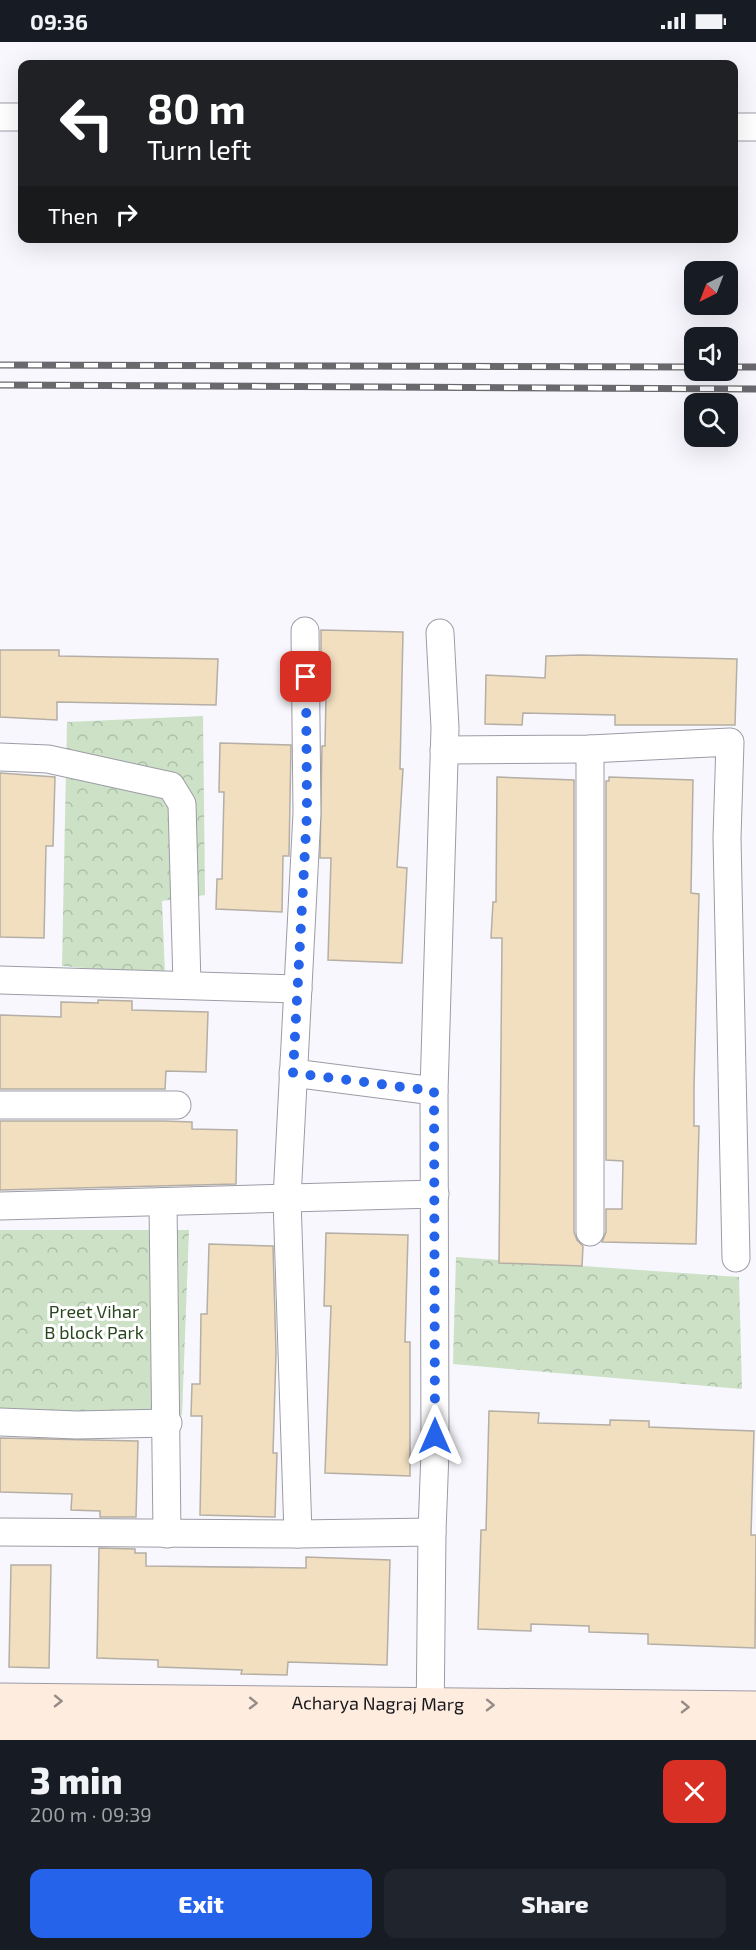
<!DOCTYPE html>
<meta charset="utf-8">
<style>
body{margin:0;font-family:"Exo 2",sans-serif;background:#20242c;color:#f1f3f6;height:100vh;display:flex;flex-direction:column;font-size:22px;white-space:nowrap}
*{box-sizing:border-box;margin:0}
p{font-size:20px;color:#9ea1a6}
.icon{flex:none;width:33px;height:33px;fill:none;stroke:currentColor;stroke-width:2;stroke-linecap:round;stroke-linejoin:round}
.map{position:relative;height:1698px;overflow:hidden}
.details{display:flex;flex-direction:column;background:#171b24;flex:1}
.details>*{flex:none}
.top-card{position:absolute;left:18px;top:18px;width:720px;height:183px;border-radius:12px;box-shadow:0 6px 24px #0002;background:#202124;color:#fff;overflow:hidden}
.needle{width:39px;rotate:222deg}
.fabs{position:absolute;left:684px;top:219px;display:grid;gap:12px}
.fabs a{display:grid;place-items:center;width:54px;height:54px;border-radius:12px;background:#171b24;box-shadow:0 6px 24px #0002;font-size:30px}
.pin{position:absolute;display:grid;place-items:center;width:51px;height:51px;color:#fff;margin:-26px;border-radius:12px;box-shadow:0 3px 9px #0006}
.me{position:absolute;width:66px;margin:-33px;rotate:0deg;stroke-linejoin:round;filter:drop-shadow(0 0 4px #0008)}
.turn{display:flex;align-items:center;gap:21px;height:126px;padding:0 30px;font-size:27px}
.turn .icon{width:78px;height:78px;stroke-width:2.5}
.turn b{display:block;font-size:42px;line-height:51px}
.then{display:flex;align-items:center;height:57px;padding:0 30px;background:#0003;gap:12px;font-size:22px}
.round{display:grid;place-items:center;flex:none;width:63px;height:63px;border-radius:12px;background:#20242c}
.summary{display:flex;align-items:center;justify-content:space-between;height:102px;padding:0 30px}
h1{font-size:36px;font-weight:800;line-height:45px}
.action{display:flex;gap:12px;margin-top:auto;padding:12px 30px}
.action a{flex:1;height:69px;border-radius:12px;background:#2563eb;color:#fff;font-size:24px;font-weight:800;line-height:69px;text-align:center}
.action a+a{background:#20242c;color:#f1f3f6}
.status{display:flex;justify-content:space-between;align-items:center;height:42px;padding:0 30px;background:#171b24;direction:ltr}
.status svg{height:16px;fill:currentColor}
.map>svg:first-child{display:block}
.park{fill:url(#park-crowns)}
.building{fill:#f2dfc0;stroke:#b4aea5;stroke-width:1.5}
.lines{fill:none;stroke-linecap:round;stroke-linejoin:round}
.street-casing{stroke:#9d9ca6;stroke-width:29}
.secondary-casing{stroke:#9d9ca6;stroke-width:35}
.street{stroke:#fff;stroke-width:27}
.secondary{stroke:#feecdf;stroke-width:33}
.rail-casing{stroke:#68686d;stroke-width:7}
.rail{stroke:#fff;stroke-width:4.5;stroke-dasharray:14;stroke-linecap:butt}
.oneway{stroke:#968c87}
.route{stroke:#2563eb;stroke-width:10;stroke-dasharray:0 18}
.labels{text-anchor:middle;stroke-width:6;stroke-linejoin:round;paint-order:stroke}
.park-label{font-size:18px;fill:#28471e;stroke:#fff}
.street-label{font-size:18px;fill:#17171b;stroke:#fff}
</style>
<div class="status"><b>09:36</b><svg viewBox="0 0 49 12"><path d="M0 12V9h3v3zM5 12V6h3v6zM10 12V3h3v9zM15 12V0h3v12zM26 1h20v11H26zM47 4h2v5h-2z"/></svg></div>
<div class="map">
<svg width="756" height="1698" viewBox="0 0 756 1698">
<defs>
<pattern id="park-crowns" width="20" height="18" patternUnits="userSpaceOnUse" patternTransform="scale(1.5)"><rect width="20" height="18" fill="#cce1c6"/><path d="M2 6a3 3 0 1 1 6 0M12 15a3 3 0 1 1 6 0" fill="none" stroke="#aec0aa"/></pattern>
</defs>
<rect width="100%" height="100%" fill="#f7f7fd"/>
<g class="park">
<polygon points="203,674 205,853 162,859 165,933 62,924 67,680"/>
<polygon points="0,1188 189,1188 182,1373 0,1368"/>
<polygon points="456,1215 739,1235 742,1347 453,1322"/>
</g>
<g class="building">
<polygon points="321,588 403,590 400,727 403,727 397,825 407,826 402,921 328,918 331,816 320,816 322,704 325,704 326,653 321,652"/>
<polygon points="0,608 59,608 59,614 218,617 216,663 57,660 57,678 0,675"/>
<polygon points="581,613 737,617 735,683 615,683 615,673 523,671 522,683 485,682 486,633 545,636 546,614"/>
<polygon points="220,701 291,703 289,814 283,814 282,870 216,867 217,837 222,837 224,750 219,750"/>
<polygon points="0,731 55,735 53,804 46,804 44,896 0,895"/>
<polygon points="497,735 574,738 574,1190 577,1198 583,1204 582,1224 499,1221 502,896 491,896 493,860 496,860"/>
<polygon points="609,735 693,738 691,851 699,852 694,1045 694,1084 699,1084 696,1202 602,1200 606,1190 606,1167 622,1167 623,1119 606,1118 606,739 609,739"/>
<polygon points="98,958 132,959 132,968 208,970 206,1030 166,1029 165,1047 0,1047 0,973 61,975 61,960 98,961"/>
<polygon points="0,1079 164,1079 192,1080 192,1087 237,1088 236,1142 0,1148"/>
<polygon points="326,1191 408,1193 405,1300 410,1300 410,1434 325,1431 331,1264 324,1264"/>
<polygon points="209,1202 273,1204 276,1311 273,1411 277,1411 275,1475 200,1473 202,1374 191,1374 192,1342 200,1342 201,1272 207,1272"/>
<polygon points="489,1369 539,1371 538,1381 610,1383 610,1378 649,1379 649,1385 754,1389 751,1493 756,1493 755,1606 648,1602 648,1592 589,1590 589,1584 531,1582 531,1589 478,1587 481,1488 486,1488"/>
<polygon points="0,1396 138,1399 136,1475 100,1475 100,1469 71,1468 72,1452 0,1450"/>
<polygon points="99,1506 135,1507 135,1511 146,1511 146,1524 306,1526 306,1515 390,1518 387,1623 288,1620 287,1633 241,1632 242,1628 158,1625 158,1618 97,1616"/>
<polygon points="11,1523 51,1523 49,1626 9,1625"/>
</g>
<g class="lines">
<g class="street-casing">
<g id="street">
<polyline points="0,75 22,75"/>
<polyline points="734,85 756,85"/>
<polyline points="305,589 307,771 287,1157 298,1492 432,1490"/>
<polyline points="444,708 590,707 730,700 727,796 736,1216"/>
<polyline points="0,715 48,717 171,744 182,762 187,942"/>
<polyline points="0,938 298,947"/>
<polyline points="293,1031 434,1049"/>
<polyline points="0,1063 177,1063"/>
<polyline points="163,1160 167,1492"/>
<polyline points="0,1164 435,1152"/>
<polyline points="590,1190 590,707"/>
<polyline points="0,1380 77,1383 168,1381"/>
<polyline points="0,1490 298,1492"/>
<polyline points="430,1683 432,1490 435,1410 434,1049 445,686 440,591"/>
</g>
</g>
<g class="secondary-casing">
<g id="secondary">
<path id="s1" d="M0 1658 756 1666"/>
<polyline points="0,1689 756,1696"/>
</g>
</g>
<use href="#street" class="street"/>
<use href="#secondary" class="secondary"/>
<g class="rail-casing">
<g id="rail">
<polyline points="0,323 694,325"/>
<polyline points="728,325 756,325"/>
<polyline points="0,343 756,347"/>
</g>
</g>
<use href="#rail" class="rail"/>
</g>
<defs><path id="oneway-chevron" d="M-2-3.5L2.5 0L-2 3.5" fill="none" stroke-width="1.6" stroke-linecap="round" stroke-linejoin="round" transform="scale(1.5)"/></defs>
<g class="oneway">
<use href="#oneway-chevron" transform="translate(58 1659) rotate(1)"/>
<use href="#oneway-chevron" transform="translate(253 1661) rotate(1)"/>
<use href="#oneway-chevron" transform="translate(490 1663) rotate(1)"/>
<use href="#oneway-chevron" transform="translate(685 1665) rotate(1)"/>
</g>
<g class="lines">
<polyline class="route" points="306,635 307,771 293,1031 434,1049 435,1394"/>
</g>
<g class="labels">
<g class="park-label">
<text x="94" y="1276">Preet Vihar<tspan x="94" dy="21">B block Park</tspan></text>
</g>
<g class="street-label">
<text dy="6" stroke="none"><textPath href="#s1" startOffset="378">Acharya Nagraj Marg</textPath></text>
</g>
</g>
</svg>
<div class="fabs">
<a><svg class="needle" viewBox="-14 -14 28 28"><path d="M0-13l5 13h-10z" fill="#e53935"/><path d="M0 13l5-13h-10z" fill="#9ea1a6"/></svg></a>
<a><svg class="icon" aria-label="sound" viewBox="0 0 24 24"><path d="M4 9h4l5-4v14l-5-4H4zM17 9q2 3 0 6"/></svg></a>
<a><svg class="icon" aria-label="search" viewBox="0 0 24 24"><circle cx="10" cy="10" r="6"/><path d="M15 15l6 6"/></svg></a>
</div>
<div class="pin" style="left:306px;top:635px;background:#d93025"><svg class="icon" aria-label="arrive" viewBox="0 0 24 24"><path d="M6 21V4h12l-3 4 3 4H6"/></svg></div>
<svg class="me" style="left:435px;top:1394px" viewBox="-20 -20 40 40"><path d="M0-17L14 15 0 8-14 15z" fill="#2563eb" stroke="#fff" stroke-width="4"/></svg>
<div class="top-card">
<div class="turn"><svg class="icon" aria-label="left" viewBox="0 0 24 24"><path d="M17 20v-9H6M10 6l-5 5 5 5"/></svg><div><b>80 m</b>Turn left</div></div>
<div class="then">Then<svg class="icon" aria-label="right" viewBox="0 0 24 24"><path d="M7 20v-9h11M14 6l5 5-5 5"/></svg></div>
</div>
</div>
<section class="details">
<div class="summary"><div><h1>3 min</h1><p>200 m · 09:39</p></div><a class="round" style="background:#d93025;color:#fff"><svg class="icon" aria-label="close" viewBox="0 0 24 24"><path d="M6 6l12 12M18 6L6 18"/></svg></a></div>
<div class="action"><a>Exit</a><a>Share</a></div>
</section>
